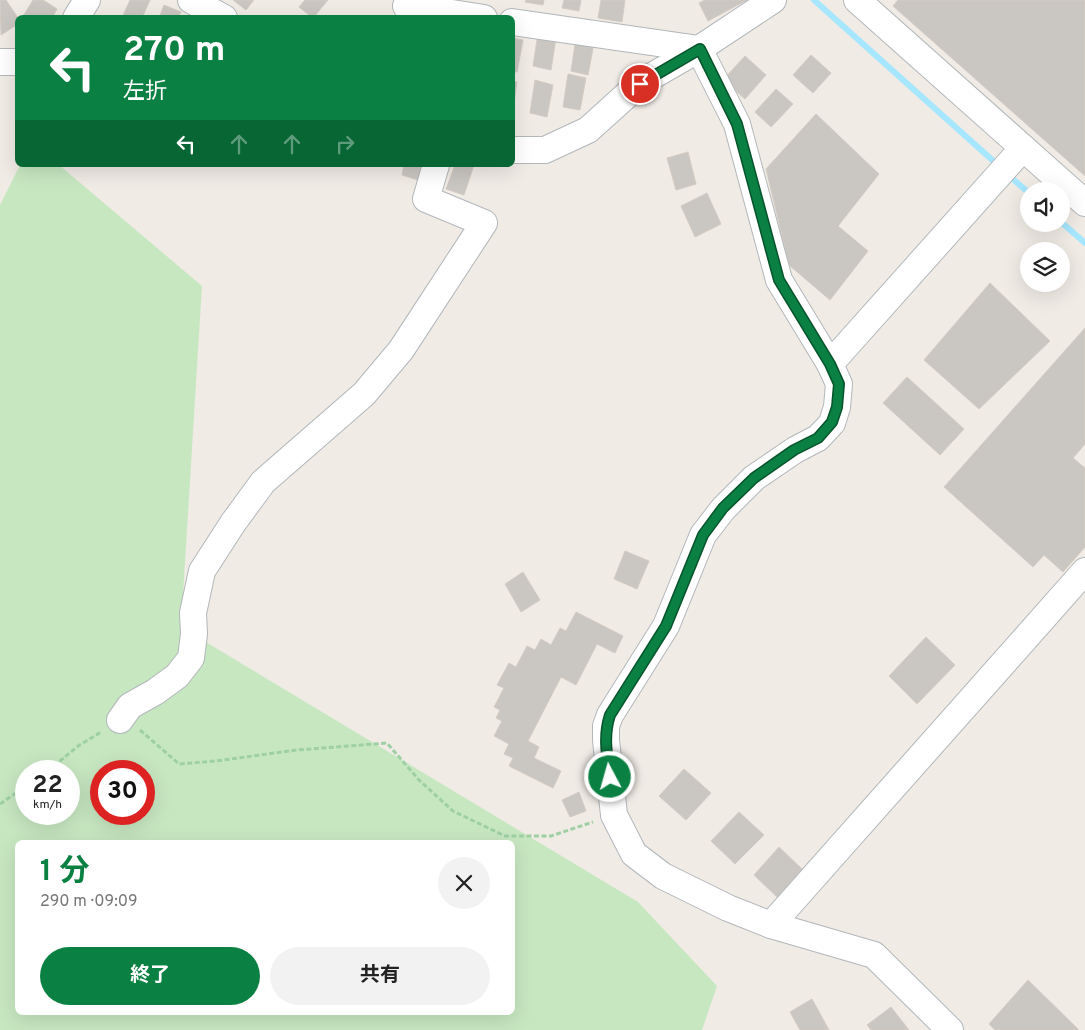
<!DOCTYPE html>
<html lang="ja">
<meta charset="utf-8">
<style>
body{margin:0;font-family:Overpass,"Noto Sans JP",sans-serif;background:#f2f2f2;color:#222;height:100vh;display:flex;flex-direction:column;font-size:19px;white-space:nowrap}
*{box-sizing:border-box;margin:0}
p{font-size:16px;color:#767676}
.icon{flex:none;width:28px;height:28px;fill:none;stroke:currentColor;stroke-width:2;stroke-linecap:round;stroke-linejoin:round}
.map{position:relative;flex:1;overflow:hidden}
.sheet{position:absolute;left:15px;top:840px;width:500px;height:175px;display:flex;flex-direction:column;background:#fff;border-radius:8px;box-shadow:0 5px 20px #0002}
.sheet>*{flex:none}
.top-card{position:absolute;left:15px;top:15px;width:500px;height:152px;border-radius:8px;box-shadow:0 5px 20px #0002;background:#0b8043;color:#fff;overflow:hidden}
.buttons{position:absolute;left:1020px;top:182px;display:grid;gap:10px}
.buttons a{display:grid;place-items:center;width:50px;height:50px;border-radius:50%;background:#fff;box-shadow:0 5px 20px #0002;font-size:25px}
.speed{position:absolute;left:15px;top:760px;display:flex;gap:10px;font-size:25px;font-weight:700;text-align:center}
.speed>*{display:grid;place-content:center;width:65px;height:65px;border-radius:50%;background:#fff;box-shadow:0 5px 20px #0002;line-height:1}
.speed small{font-size:12px;font-weight:400}
.speed .limit{border:8px solid #d22;background:#fff;color:#111}
.pin{position:absolute;display:grid;place-items:center;width:42px;height:42px;color:#fff;margin:-21px;border:2px solid #fff;border-radius:50%;box-shadow:0 1px 5px #0007}
.me{position:absolute;width:55px;margin:-28px;rotate:354deg;stroke-linejoin:round;filter:drop-shadow(0 0 4px #0008)}
.turn{display:flex;align-items:center;gap:18px;height:105px;padding:0 25px;font-size:22px}
.turn .icon{width:65px;height:65px;stroke-width:2.5}
.turn b{display:block;font-size:35px;line-height:42px}
.lanes{display:flex;align-items:center;height:48px;padding:0 25px;background:#0003;justify-content:center;gap:25px;direction:ltr}
.lanes .off{opacity:.35}
.round{display:grid;place-items:center;flex:none;width:52px;height:52px;border-radius:26px;background:#f2f2f2}
.head{display:flex;align-items:center;justify-content:space-between;height:85px;padding:0 25px}
h1{font-size:30px;font-weight:700;line-height:38px;color:#0b8043}
.cta{display:flex;gap:10px;margin-top:auto;padding:10px 25px}
.cta a{flex:1;height:58px;border-radius:30px;background:#0b8043;color:#fff;font-size:20px;font-weight:700;line-height:58px;text-align:center}
.cta a+a{background:#f2f2f2;color:#222}
.map>svg:first-child{display:block}
.green{fill:#c7e7c1;fill-rule:evenodd}
.lines{fill:none;stroke-linecap:round;stroke-linejoin:round}
.stream{stroke:#a6e7ff;stroke-width:6}
.building{fill:#cac6c1;stroke:#d4ccc3}
.minor-casing{stroke:#b2b7ba;stroke-width:28}
.path{stroke:#9ed0a4;stroke-width:3;stroke-dasharray:5 2.5;stroke-linecap:butt}
.minor{stroke:#fff;stroke-width:26}
.route-casing{stroke:#07532c;stroke-width:12}
.route{stroke:#0b8043;stroke-width:9}
</style>
<div class="map">
<svg width="1085" height="1030" viewBox="0 0 1085 1030">
<rect width="100%" height="100%" fill="#f0ebe5"/>
<path class="green" d="M20 165H59L202 286 181 627 638 902 717 986 702 1030H0V205ZM26 771H69V814H26ZM101 771H144V814H101ZM18 842H512V1012H18Z"/>
<g class="lines">
<g class="stream">
<polyline points="814,0 1000,167"/>
<polyline points="1007,174 1029,193"/>
<polyline points="1061,222 1085,243"/>
</g>
</g>
<g class="building">
<polygon points="0,0 6,0 18,18 18,24 1,35"/>
<polygon points="33,0 43,0 57,9 52,18 22,18"/>
<polygon points="130,0 150,0 142,18 122,18"/>
<polygon points="233,0 254,0 246,10"/>
<polygon points="305,0 328,0 313,18 299,7"/>
<polygon points="526,0 544,0 543,5 525,2"/>
<polygon points="564,0 581,0 579,11 562,8"/>
<polygon points="601,0 625,0 622,22 598,18"/>
<polygon points="705,0 747,0 708,21 699,3"/>
<polygon points="898,0 1085,0 1085,176 893,6"/>
<polygon points="164,5 181,12 178,18 159,18"/>
<polygon points="538,33 556,38 551,70 533,66"/>
<polygon points="512,38 523,40 517,72 512,71"/>
<polygon points="576,38 594,43 588,75 571,71"/>
<polygon points="811,55 831,73 813,93 793,75"/>
<polygon points="745,56 766,75 745,99 723,80"/>
<polygon points="568,74 586,78 580,110 563,107"/>
<polygon points="535,80 553,85 547,117 530,113"/>
<polygon points="512,81 517,82 513,109 512,109"/>
<polygon points="776,89 793,104 771,127 755,112"/>
<polygon points="816,114 879,174 838,226 868,251 830,300 789,265 766,169"/>
<polygon points="688,152 696,184 676,190 667,158"/>
<polygon points="404,165 422,165 418,180 402,175"/>
<polygon points="455,165 474,165 464,195 446,189"/>
<polygon points="707,193 721,224 695,237 681,206"/>
<polygon points="990,283 1050,341 979,409 924,360"/>
<polygon points="1085,328 1085,444 1073,458 1085,468 1085,547 1063,572 1044,555 1033,567 944,487"/>
<polygon points="907,377 964,429 940,455 883,403"/>
<polygon points="625,551 649,561 637,589 614,579"/>
<polygon points="523,572 540,600 521,612 505,584"/>
<polygon points="576,612 623,636 615,653 597,644 576,685 561,677 528,741 539,747 534,758 561,771 553,788 509,766 513,758 504,754 509,744 494,736 502,721 496,718 500,710 494,707 504,688 497,685 509,663 516,667 527,646 535,650 541,639 551,645 560,628 566,631"/>
<polygon points="926,637 955,665 917,704 889,676"/>
<polygon points="684,769 711,793 686,820 659,796"/>
<polygon points="579,792 586,811 570,817 562,800"/>
<polygon points="739,812 764,835 735,864 711,841"/>
<polygon points="779,847 802,869 777,897 754,875"/>
<polygon points="1028,980 1079,1030 995,1030 989,1024"/>
<polygon points="812,999 829,1030 800,1030 790,1012"/>
<polygon points="891,1007 909,1030 871,1030 867,1025"/>
</g>
<g class="lines">
<g class="minor-casing">
<g id="minor">
<polyline points="191,0 224,18"/>
<polyline points="857,0 1085,203"/>
<polyline points="406,6 484,18"/>
<polyline points="76,18 87,0"/>
<polyline points="512,22 699,49"/>
<polyline points="699,49 737,124 779,280 830,364 839,384 837,407 832,423 818,438 795,450 754,478 723,509 703,535 666,626 610,715 606,726 606,740 614,815 634,854 663,876 728,908 771,925 874,955 950,1030"/>
<polyline points="0,62 18,62"/>
<polyline points="512,150 545,150 588,130 640,83 699,49 773,0"/>
<polyline points="830,364 1023,148"/>
<polyline points="120,720 130,706 155,692 177,676 191,658 194,634 193,613 202,571 233,523 263,482 364,394 401,350 484,223 426,199 436,165"/>
<polyline points="771,925 1085,571"/>
</g>
</g>
<g class="path">
<polyline points="140,730 179,764 216,761 297,750 387,743 419,780 453,811 505,836 551,836 593,822"/>
<polyline points="48,771 78,746 101,732"/>
<polyline points="0,804 26,786"/>
</g>
<use href="#minor" class="minor"/>
</g>
<g class="lines">
<g class="route-casing">
<path id="route" d="M610 777C607 756 603 736 610 715L666 626 703 535 723 508 754 478 794 450 818 438 832 422 837 407 839 384 830 364 779 280 737 124 700 49 640 84"/>
</g>
<use href="#route" class="route"/>
</g>
</svg>
<div class="buttons">
<a><svg class="icon" aria-label="sound" viewBox="0 0 24 24"><path d="M4 9h4l5-4v14l-5-4H4zM17 9q2 3 0 6"/></svg></a>
<a><svg class="icon" aria-label="layers" viewBox="0 0 24 24"><path d="M12 4l9 5-9 5-9-5zM3 14l9 5 9-5"/></svg></a>
</div>
<div class="speed"><div>22<small>km/h</small></div><div class="limit">30</div></div>
<div class="pin" style="left:640px;top:84px;background:#d93025"><svg class="icon" aria-label="arrive" viewBox="0 0 24 24"><path d="M6 21V4h12l-3 4 3 4H6"/></svg></div>
<svg class="me" style="left:610px;top:777px" viewBox="-20 -20 40 40"><circle r="17" fill="#0b8043" stroke="#fff" stroke-width="3"/><path d="M0-11L8 9 0 5-8 9z" fill="#fff"/></svg>
<div class="top-card">
<div class="turn"><svg class="icon" aria-label="left" viewBox="0 0 24 24"><path d="M17 20v-9H6M10 6l-5 5 5 5"/></svg><div><b>270 m</b>左折</div></div>
<div class="lanes"><svg class="icon" aria-label="left" viewBox="0 0 24 24"><path d="M17 20v-9H6M10 6l-5 5 5 5"/></svg><svg class="icon off" aria-label="ahead" viewBox="0 0 24 24"><path d="M12 20V5M6 11l6-6 6 6"/></svg><svg class="icon off" aria-label="ahead" viewBox="0 0 24 24"><path d="M12 20V5M6 11l6-6 6 6"/></svg><svg class="icon off" aria-label="right" viewBox="0 0 24 24"><path d="M7 20v-9h11M14 6l5 5-5 5"/></svg></div>
</div>
<section class="sheet">
<div class="head"><div><h1>1 分</h1><p>290 m · 09:09</p></div><a class="round"><svg class="icon" aria-label="close" viewBox="0 0 24 24"><path d="M6 6l12 12M18 6L6 18"/></svg></a></div>
<div class="cta"><a>終了</a><a>共有</a></div>
</section>
</div>
